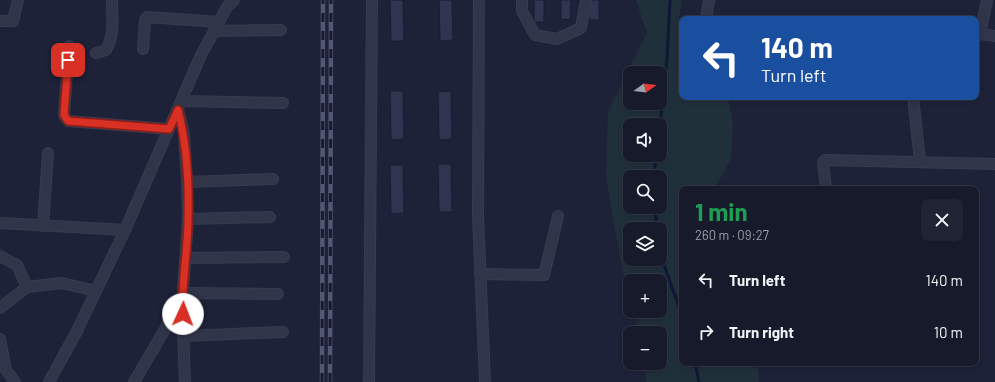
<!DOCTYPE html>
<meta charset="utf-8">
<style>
body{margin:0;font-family:Barlow,sans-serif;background:#1f2333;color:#f1f3f6;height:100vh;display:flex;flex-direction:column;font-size:15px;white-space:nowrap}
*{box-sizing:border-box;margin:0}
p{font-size:13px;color:#9ea1a9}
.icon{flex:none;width:22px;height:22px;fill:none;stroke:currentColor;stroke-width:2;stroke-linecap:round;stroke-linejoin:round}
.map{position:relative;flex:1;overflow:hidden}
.side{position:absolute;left:679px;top:186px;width:300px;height:180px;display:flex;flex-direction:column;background:#161a2b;border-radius:8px;box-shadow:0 2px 6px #0003,0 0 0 1px #353847}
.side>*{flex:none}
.guide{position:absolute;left:679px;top:16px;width:300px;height:84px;border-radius:8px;box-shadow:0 2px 6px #0003,0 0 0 1px #353847;background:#1a4fa0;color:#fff;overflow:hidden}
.needle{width:26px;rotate:75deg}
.controls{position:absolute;left:623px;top:66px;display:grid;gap:8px}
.controls a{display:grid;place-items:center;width:44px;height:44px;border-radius:8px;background:#161a2b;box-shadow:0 2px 6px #0003,0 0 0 1px #353847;font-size:20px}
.pin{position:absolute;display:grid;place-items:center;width:34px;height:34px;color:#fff;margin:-17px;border-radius:8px;box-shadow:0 2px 6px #0006}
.me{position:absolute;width:44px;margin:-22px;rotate:2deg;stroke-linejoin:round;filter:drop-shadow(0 0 3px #0008)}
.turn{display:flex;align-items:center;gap:14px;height:84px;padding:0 16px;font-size:18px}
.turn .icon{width:52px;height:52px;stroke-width:2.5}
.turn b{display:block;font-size:28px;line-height:34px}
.round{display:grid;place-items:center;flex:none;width:42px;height:42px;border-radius:8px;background:#1f2333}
.overview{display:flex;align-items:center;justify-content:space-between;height:68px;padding:0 16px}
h1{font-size:24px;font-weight:700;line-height:30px;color:#1e9e55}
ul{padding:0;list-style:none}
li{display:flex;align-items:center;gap:12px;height:52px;padding:0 16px}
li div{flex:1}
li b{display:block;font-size:15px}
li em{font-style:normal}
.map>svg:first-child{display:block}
.green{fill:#20303a;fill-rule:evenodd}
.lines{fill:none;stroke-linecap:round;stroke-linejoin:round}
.stream{stroke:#111737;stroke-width:3}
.building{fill:#2f3550;stroke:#191d30}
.minor-casing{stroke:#383c50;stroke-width:12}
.minor{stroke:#313549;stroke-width:10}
.rail-casing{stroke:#535771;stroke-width:4.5}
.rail{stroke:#171b2d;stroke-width:3;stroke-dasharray:9;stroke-linecap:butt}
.route-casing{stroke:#8d1f18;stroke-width:10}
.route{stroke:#d93025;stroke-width:7}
</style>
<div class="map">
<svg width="995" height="382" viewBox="0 0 995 382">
<rect width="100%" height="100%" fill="#1e2239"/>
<path class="green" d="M636 0H682L679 17 682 47V97H728L733 125 731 159 714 189H682V363H757L759 382H646L645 363H660V333H638L633 311H660V281H630V300L621 264 606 176 608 112 647 33ZM630 73H660V103H630ZM630 125H660V155H630ZM630 177H660V207H630ZM630 229H660V259H630Z"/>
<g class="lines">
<g class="stream">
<polyline points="660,125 667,59 670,0"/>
<polyline points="654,177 656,155"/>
<polyline points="655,207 657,229"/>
<polyline points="660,254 682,315"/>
<polyline points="695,363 699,382"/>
</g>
</g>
<g class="building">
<polygon points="390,0 403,0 404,41 391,41"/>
<polygon points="439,0 452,0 453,40 440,41"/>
<rect x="534" y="0" width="10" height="22"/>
<polygon points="561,0 571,0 570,20 561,19"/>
<rect x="589" y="0" width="10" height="20"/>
<polygon points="390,91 403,91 404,139 391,140"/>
<polygon points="451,91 452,139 439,140 438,92"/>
<polygon points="438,164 451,164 452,212 439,212"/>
<polygon points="390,165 403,165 404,213 391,214"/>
<polygon points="794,186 794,189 775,189 775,187"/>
<polygon points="775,187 775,189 761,189 761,188"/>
</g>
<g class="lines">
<g class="minor-casing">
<g id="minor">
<polyline points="522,0 522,11 535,35 557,39 581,28 586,0"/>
<polyline points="479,1 478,215 485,382"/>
<polyline points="706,19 709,0"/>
<polyline points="0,21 13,21 18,0"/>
<polyline points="214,31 281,30"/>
<polyline points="980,34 995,36"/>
<polyline points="976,35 980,34 987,0"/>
<polyline points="69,46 64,115 68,121 169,129"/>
<polyline points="143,49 145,20 147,17 219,22"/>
<path d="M96 53 106 50C115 35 112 17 112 0"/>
<polyline points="913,97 920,161"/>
<polyline points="182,101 283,103"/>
<polyline points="178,110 184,133 187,182 188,219 182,304 185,382"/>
<polyline points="187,182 273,179"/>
<polyline points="826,189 823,162 825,160 995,164"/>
<polyline points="188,219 270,217"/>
<polyline points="0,223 125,230"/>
<polyline points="43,226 48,153"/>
<polyline points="0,256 17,265 27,287"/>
<polyline points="186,258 284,257"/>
<polyline points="480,274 544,275 558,216"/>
<polyline points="184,293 278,294"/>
<polyline points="0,308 27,287 62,283 96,291"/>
<polyline points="184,336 283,332"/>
<polyline points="0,339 6,370 15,382"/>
<polyline points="49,382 77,331 125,230 201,55 227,7 234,0"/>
<polyline points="134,382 175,312 182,304"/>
<polyline points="369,382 372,0"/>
</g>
</g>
<use href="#minor" class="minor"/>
<g class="rail-casing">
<g id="rail">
<polyline points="322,382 323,0"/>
<polyline points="330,382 331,0"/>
</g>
</g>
<use href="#rail" class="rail"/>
</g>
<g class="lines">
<g class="route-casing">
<path id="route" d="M68 60 64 115 68 121 169 129 178 110C187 145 189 183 188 219 188 251 181 283 183 314"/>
</g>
<use href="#route" class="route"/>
</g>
</svg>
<div class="controls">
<a><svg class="needle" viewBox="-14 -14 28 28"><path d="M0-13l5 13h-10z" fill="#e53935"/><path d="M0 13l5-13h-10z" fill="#9ea1a9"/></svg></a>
<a><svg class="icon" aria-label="sound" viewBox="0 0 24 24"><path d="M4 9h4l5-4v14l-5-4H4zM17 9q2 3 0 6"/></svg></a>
<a><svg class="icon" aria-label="search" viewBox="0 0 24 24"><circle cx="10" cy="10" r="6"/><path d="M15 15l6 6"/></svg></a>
<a><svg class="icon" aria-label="layers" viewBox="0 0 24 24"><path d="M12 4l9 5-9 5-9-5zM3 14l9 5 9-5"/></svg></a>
<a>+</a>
<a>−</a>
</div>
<div class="pin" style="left:68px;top:60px;background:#d93025"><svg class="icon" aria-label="arrive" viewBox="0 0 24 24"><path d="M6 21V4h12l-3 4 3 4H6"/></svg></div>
<svg class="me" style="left:183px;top:314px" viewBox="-20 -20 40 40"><circle r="19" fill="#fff"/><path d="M0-13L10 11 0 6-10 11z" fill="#d93025"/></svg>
<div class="guide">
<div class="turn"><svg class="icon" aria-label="left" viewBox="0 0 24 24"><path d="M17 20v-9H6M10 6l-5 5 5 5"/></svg><div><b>140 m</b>Turn left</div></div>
</div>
<section class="side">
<div class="overview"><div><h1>1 min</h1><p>260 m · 09:27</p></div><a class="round"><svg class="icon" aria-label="close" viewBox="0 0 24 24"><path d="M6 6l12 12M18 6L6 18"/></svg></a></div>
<ul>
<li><svg class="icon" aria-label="left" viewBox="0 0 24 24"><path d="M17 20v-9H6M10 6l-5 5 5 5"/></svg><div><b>Turn left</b></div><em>140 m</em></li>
<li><svg class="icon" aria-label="right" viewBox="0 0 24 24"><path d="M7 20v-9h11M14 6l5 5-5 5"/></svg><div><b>Turn right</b></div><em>10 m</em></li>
</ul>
</section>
</div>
